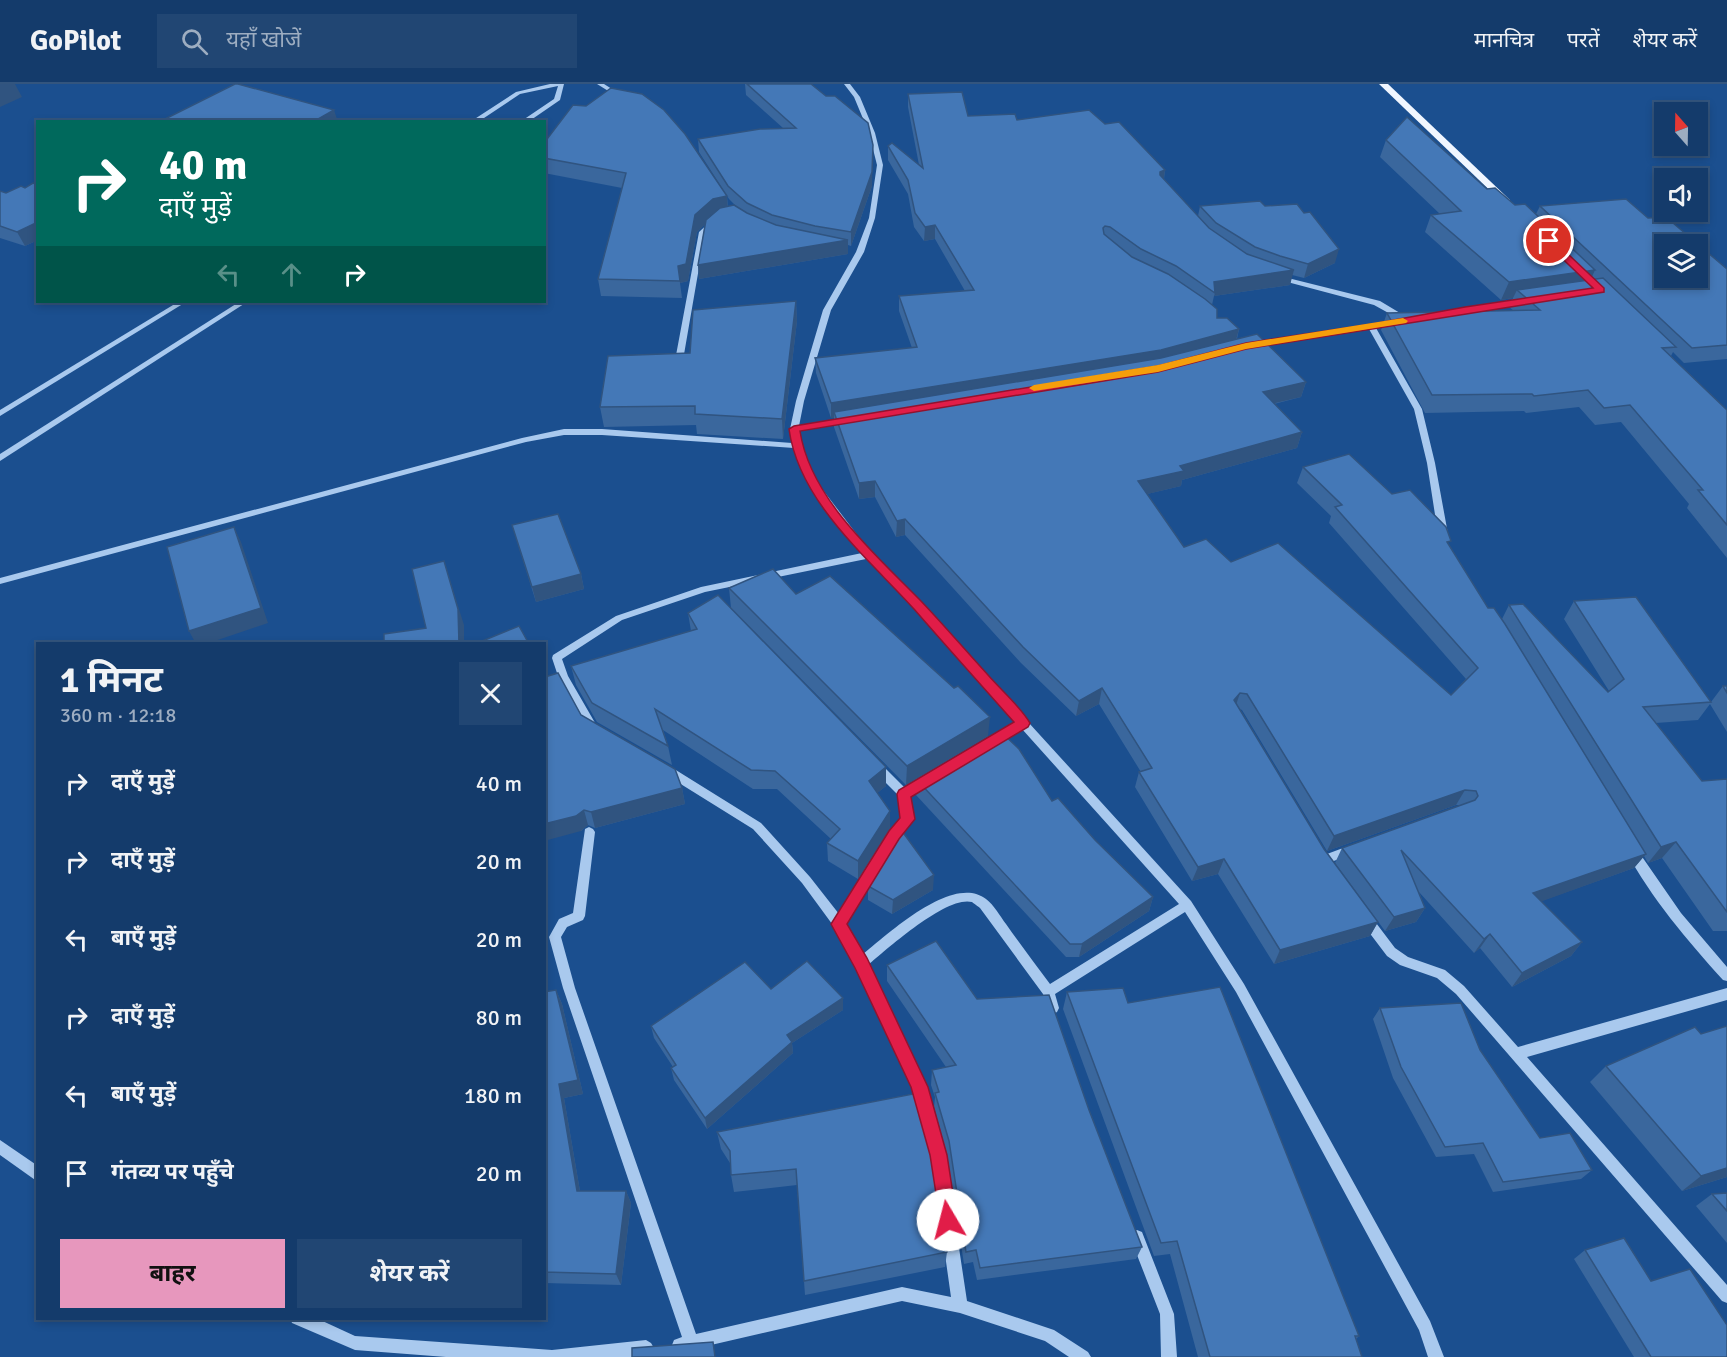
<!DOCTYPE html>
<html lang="hi">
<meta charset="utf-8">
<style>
body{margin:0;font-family:Signika,"Noto Sans Devanagari",sans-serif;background:#214673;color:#f1f3f6;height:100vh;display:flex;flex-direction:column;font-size:22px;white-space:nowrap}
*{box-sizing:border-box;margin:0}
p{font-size:20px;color:#9dadc1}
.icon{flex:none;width:33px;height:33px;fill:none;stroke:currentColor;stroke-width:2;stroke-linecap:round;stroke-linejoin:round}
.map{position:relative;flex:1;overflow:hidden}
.sheet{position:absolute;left:36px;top:558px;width:510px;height:678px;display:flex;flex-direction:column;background:#143b6b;border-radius:0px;box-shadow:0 3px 9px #0003,0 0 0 2px #33557e}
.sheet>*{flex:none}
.guide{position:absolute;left:36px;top:36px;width:510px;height:183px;border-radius:0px;box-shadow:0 3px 9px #0003,0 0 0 2px #33557e;background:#00695c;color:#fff;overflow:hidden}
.needle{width:39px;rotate:340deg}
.controls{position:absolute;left:1654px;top:18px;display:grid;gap:12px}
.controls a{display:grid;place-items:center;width:54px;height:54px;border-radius:0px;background:#143b6b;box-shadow:0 3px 9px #0003,0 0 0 2px #33557e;font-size:30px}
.pin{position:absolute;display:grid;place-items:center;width:51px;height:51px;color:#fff;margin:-26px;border:3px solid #fff;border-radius:50%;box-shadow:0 2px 6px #0007}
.me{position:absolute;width:66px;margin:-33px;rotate:352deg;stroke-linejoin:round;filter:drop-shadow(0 0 4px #0008)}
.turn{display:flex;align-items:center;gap:21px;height:126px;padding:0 24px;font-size:27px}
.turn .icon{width:78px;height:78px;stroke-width:2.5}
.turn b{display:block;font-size:42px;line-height:51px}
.lanes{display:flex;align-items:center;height:57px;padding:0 24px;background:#0003;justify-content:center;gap:30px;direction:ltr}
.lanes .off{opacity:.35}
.round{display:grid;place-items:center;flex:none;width:63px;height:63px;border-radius:0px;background:#214673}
.head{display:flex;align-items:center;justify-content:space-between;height:102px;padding:0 24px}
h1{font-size:36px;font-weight:700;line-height:45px}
.primary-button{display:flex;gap:12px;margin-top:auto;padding:12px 24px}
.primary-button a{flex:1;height:69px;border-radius:0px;background:#e797bd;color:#111;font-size:24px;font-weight:700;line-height:69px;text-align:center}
.primary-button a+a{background:#214673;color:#f1f3f6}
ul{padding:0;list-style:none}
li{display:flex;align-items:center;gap:18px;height:78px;padding:0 24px}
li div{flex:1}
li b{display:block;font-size:22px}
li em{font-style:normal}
header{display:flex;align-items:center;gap:36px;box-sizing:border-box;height:84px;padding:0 30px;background:#143b6b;border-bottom:2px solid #33557e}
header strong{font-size:28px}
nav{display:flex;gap:33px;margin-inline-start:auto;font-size:21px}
.search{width:420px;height:54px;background:#214673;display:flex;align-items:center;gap:15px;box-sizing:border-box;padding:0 21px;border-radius:0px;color:#9dadc1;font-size:22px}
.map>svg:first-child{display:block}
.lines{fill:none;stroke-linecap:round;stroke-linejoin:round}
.minor{fill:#a9c9ee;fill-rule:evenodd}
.major{fill:#f0f6ff;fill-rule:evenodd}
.wall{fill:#3a679d}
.shaded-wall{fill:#305480}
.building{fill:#4478b7;stroke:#305480;stroke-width:1.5;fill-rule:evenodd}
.route{fill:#e11d48;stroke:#92132f;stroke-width:1.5}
.slow{fill:#f59e0b}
</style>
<header>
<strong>GoPilot</strong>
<div class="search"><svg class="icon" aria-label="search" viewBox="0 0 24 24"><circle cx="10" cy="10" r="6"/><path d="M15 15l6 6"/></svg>यहाँ खोजें</div>
<nav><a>मानचित्र</a><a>परतें</a><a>शेयर करें</a></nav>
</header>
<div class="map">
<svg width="1727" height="1273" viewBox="0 0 1727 1273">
<rect width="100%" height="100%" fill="#1b4f8f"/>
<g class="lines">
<g class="minor">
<polygon points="550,0 564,0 560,16 528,38 520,38 554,15 558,2 520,10 478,38 470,38 516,8"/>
<polygon points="597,0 604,0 623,12 618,13"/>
<path d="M844 0H850L860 13 875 49 883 81 875 134 864 168 831 226 804 317 799 342 847 333 851 336 847 339 799 347 801 362 813 393 871 469 919 518 1191 817 1244 900 1430 1237 1444 1273H1428L1419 1246 1236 908 1185 828 1055 910 1059 924 1057 928 1053 930 1049 928 1043 910 980 824C979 823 973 819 972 818 947 811 887 865 868 881L926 1003 945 1071 967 1217 1054 1246 1088 1268 1091 1273H1069L1045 1257 960 1229 902 1217 698 1264 692 1267C686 1265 680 1269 674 1266L672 1261 674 1256 682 1253 563 904 549 853 559 835 573 829 585 745 589 743 593 745 595 748 585 832 583 836 567 843 561 853 575 904 696 1250 902 1203 951 1213 931 1071 913 1004 857 883 835 844 802 799 753 745 663 689 662 686 663 683H671L761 739 810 793 839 830 890 748 902 734 899 712 873 686 872 683 873 680H881L905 704 925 692H933L934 695 933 698 910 712 914 735 898 754 845 840 863 870C888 850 953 789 986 815 994 821 1000 832 1006 840 1020 860 1035 880 1050 900L1179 820 1022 645 998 660H990L989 657 990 654 1016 638 913 522 866 475 705 508 622 536 562 575 568 592 598 644 597 647H589L558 592 552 574 553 571 616 532 701 503 862 469 805 394 794 364 602 351H564L526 358 0 500V494L522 354 564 345H602L792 359 790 345 796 317 823 226 856 168 869 134 877 81 869 49 854 13Z"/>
<polygon points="713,135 716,137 705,149 682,282 678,284 674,282 699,148"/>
<polygon points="1276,191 1380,217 1410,235 1403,237 1374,221 1276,195"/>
<polygon points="1523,214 1526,214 1526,218 1441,232 1437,230 1441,228"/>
<polygon points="178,218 186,218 0,332 0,326"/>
<polygon points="239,218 247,218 0,377 0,370"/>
<polygon points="1396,236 1400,238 1399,240 1376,244 1422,325 1435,379 1448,450 1443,453 1438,450 1427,379 1414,325 1369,245 1255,263 1251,261 1255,259"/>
<polygon points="1351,761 1355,763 1357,766 1355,769 1323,781 1319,779 1317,776 1319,773"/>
<path d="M1632 762 1636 764 1681 829 1727 883V897L1723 896C1687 856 1651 814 1626 767L1628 764Z"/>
<polygon points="1366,830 1370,831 1395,864 1408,873 1445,886 1464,902 1518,963 1727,904 1727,916 1527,973 1727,1201 1727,1219 1722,1217 1456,910 1437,894 1400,881 1387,872 1362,839 1360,835 1362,831"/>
<polygon points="0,1056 38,1082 38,1098 0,1071"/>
<polygon points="1137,1146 1142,1148 1174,1230 1177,1273 1161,1273 1160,1230 1130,1153 1132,1148"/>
<polygon points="290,1234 316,1234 355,1252 552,1266 646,1256 651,1259 654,1264 651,1269 631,1273 446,1273 355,1266 292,1239"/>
</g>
<polygon class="major" points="1379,0 1388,0 1510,116 1510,120 1504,120"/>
</g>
<g class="wall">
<polygon points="745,0 811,0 872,102 851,162 848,161 848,170 699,195 698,181 705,140 697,148 688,197 680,199 682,214 601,212 598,195 622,104 544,89 544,59 727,112 728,123 738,124 729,115 699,68 698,55 783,44 746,11"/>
<polygon points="908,10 968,32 1017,36 1105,40 1165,86 1164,95 1198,132 1200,122 1265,122 1335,179 1304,194 1292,191 1290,201 1214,212 1212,221 1217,234 1239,245 1237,255 1306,298 1301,313 1274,320 1302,348 1297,364 1182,396 1181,402 1147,410 1184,463 1231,478 1451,611 1466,595 1329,439 1331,432 1297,399 1303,383 1449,461 1488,524 1502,535 1509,521 1608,608 1609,607 1564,535 1574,517 1711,618 1723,602 1727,602 1727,648 1710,620 1698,636 1656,639 1702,697 1727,695 1727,847 1713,847 1662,774 1648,779 1644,772 1634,784 1541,817 1582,858 1571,872 1512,903 1480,864 1474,869 1419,808 1425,824 1416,838 1385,847 1335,779 1342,764 1461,721 1456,721 1327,767 1242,626 1240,625 1324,765 1378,838 1370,852 1274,880 1218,790 1192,797 1135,703 1139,688 1141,688 1099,620 1076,632 1021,579 905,451 896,453 875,413 859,415 834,343 834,334 831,334 816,289 815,274 912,264 899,227 899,212 965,207 935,155 924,157 914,143 908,110 888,76 888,62 919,81 908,23"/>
<polygon points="1386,56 1487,105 1515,121 1536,130 1540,122 1648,134 1727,185 1727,275 1684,279 1673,268 1671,272 1727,326 1727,474 1687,424 1689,420 1621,338 1595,341 1579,323 1526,329 1524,327 1425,329 1381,246 1387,229 1514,227 1509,223 1513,214 1501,216 1425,148 1431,131 1440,130 1380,73"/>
<polygon points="38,101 38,156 25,162 0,154 0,107 6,109"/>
<polygon points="796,217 797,237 783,355 697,350 696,341 604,343 600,323 690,269"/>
<polygon points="512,441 581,490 584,505 536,518"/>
<polygon points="729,504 796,510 988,652 906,701 731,524"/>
<polygon points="688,529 886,702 877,709 890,745 858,795 828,777 827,759 831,755 777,705 753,705 663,646 668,662 672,681 597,638 576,601 571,582 691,547"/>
<polygon points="548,592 581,631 682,704 685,720 595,744 588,741 581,747"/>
<polygon points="917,696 1052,717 1095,756 1153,813 1149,827 1079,873 1066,873 916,711"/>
<polygon points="871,789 933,806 892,830 868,816 868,802 871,798"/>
<polygon points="887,881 977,915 1089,1026 1142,1163 1136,1175 977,1196 973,1178 964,1180 947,1071 934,1023 935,1013 931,1001 932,986 946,983 887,897"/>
<polygon points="771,905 843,914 843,926 792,959 793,969 707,1045 674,996 671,984 673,983 654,954 651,942"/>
<polygon points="556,906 562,920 583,1010 564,1014 580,1107 626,1107 631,1119 621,1201 544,1199 544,908"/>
<polygon points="1067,908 1128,919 1359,1252 1356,1255 1362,1273 1198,1273 1170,1170 1154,1172 1063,925"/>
<polygon points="1380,924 1480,966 1540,1054 1592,1086 1581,1095 1493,1108 1474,1070 1436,1073 1393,994 1373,935"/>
<polygon points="1727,942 1727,1093 1682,1107 1590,998 1606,982 1701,950"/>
<polygon points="918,1009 947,1168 945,1183 805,1211 797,1101 734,1108 731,1091 730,1079 721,1065 717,1048"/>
<polygon points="1727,1109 1727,1159 1696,1122 1712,1110"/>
<polygon points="1585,1166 1651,1197 1727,1273 1634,1273 1574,1175"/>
</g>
<g class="shaded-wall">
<polygon points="0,0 15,0 22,13 0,23"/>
<polygon points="334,26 338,38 313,38"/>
<polygon points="873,61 872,102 851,162 851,148"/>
<polygon points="1165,86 1163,100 1158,102 1160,88"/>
<polygon points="727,112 728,128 715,131 697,148 688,197 680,199 678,182 695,131 713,115"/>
<polygon points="38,138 38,156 25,162 17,148"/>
<polygon points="935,141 935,155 924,157 925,143"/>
<polygon points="848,156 848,170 699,195 698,181"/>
<polygon points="1339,165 1335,179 1304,194 1308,180"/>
<polygon points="1294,186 1290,201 1214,212 1215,209 1214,198"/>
<polygon points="1595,186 1587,204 1517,206 1513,214 1501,216 1509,198"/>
<polygon points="796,217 797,237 783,355 782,335"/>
<polygon points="1239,245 1235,260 1158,281 834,328 834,334 831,334 831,319"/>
<polygon points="1306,298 1301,313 1258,323 1263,308"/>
<polygon points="1302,348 1297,364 1182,396 1181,402 1135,413 1138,397 1180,382"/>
<polygon points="875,397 875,413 859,415 859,399"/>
<polygon points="905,435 905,451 896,453 897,437"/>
<polygon points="234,443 241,458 268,539 206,560 196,560 189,547"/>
<polygon points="444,477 464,541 464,560 459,560"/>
<polygon points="581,490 584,505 536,518 532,503"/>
<polygon points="1102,604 1099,620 1076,632 1079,617"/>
<polygon points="1240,609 1235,624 1234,616"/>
<polygon points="990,633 988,652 906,701 907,682"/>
<polygon points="886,683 886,702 869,716 869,697"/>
<polygon points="682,704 685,720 595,744 591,728"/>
<polygon points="1465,706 1456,721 1327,767 1334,752"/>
<polygon points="584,726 588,741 581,747 544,757 544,740"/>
<polygon points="890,727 890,745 858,795 858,777"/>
<polygon points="1676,758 1662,774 1648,779 1661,763"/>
<polygon points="1646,770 1634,784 1523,824 1533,809"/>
<polygon points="1224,775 1218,790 1192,797 1198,783"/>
<polygon points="934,791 933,806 892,830 893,816"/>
<polygon points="1153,813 1149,827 1079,873 1082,860"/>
<polygon points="1425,824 1416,838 1385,847 1394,833"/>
<polygon points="1378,838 1370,852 1274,880 1280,866"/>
<polygon points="1490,850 1480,864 1474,869 1484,855"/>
<polygon points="1582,858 1571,872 1512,903 1522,889"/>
<polygon points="556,906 562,920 583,1010 564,1014 582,1119 577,1107 559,1000"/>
<polygon points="843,914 843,926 792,959 793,969 707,1045 705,1034 787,951"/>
<polygon points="1727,1084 1727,1093 1682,1107 1701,1092"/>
<polygon points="626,1107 631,1119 621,1201 616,1190"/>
</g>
<g class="building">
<polygon points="235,0 238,0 334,26 313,38 159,38"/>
<polygon points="747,0 811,0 826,12 835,12 868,39 873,61 872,88 851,148 815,142 772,131 747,119 728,102 698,55 760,45 796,44"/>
<polygon points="611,4 642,10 664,26 685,50 727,112 713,115 695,131 686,180 678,182 680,197 598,195 626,89 544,74 544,59 573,21 586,22"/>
<polygon points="962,8 968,32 1015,30 1017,36 1089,26 1105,40 1119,38 1165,86 1160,88 1160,91 1209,144 1247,170 1294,186 1214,198 1215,209 1176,182 1141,165 1110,143 1105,142 1103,144 1104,150 1132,173 1168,190 1205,215 1217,225 1217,234 1227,234 1239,245 1161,266 831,319 815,274 917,263 899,212 974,206 935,141 925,143 915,129 908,96 888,62 892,59 923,84 908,10"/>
<polygon points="1407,33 1487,105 1495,104 1515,121 1525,120 1595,186 1509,198 1431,131 1461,127 1386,56"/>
<polygon points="33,99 38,101 38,138 17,148 0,142 0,107 6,109 21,102 25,104"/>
<path d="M1626 115 1648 134 1666 133 1727 185V261L1692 264 1540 122ZM1665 160H1698V194H1665Z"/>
<polygon points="1260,117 1265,122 1297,120 1304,129 1310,128 1339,165 1308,180 1280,172 1255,163 1216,139 1200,122"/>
<polygon points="734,121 747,129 776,141 848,156 698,181 706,136 720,124"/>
<polygon points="1603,194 1676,263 1662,264 1727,326 1727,441 1698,406 1703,406 1630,321 1604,324 1588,306 1534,312 1532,310 1432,311 1387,229 1540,226 1517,206"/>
<polygon points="796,217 782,335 695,330 695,322 600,323 608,272 690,269 693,226"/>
<polygon points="1257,250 1306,298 1263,308 1302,348 1180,382 1184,387 1138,397 1184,463 1206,455 1231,478 1278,459 1451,611 1478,584 1335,423 1342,421 1303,383 1349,370 1392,410 1410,406 1446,443 1451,457 1447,458 1488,524 1494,524 1505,540 1646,770 1533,809 1582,858 1522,889 1490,850 1484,855 1401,766 1425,824 1394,833 1342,764 1475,716 1478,712 1476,707 1465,706 1334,752 1247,610 1240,609 1234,616 1324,765 1378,838 1280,866 1224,775 1198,783 1139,688 1152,684 1102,604 1079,617 1023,563 905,435 897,437 875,397 859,399 834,328 1161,274"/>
<polygon points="558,430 581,490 532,503 512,441"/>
<polygon points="234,443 261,524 189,547 167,463"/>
<polygon points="444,477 458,525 459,560 384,560 384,550 426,544 412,485"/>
<polygon points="773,485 796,510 830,492 954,604 958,602 990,633 907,682 729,504"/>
<polygon points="718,511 886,683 869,697 890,727 858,777 827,759 840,745 775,687 751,686 655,625 668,662 592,619 571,582 697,545 688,529"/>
<polygon points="1636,513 1711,618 1643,623 1702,697 1727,695 1727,828 1676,758 1661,763 1509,521 1523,520 1608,608 1624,595 1574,517"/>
<polygon points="519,542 529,560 475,560"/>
<polygon points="544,586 548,592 558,589 581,631 675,685 682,704 591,728 584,726 576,732 544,740"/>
<polygon points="1723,602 1727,602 1727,609"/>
<polygon points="1000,647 1019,665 1052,717 1058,714 1095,756 1153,813 1082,860 1070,860 917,696"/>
<polygon points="899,743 934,791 893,816 868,802 875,791 871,789"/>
<polygon points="936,857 977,915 1049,911 1089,1026 1142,1163 980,1184 976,1166 966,1168 949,1057 935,1009 939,1008 932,986 956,981 887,881"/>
<polygon points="807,877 843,914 787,951 792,958 705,1034 671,984 676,981 651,942 745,878 771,905"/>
<polygon points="1220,903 1359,1252 1355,1252 1362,1273 1210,1273 1177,1157 1161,1159 1067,908 1123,904 1128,919"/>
<polygon points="556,906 578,996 559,1000 577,1107 626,1107 616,1190 544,1188 544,908"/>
<polygon points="1461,919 1480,966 1540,1054 1570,1049 1592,1086 1503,1098 1483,1059 1445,1063 1401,983 1380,924"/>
<polygon points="1727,942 1727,1084 1701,1092 1606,982 1695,943 1701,950"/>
<polygon points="918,1009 930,1054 947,1168 804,1197 796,1085 731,1091 730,1067 717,1048"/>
<polygon points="1727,1109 1727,1127 1712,1110"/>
<polygon points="1624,1154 1651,1197 1690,1185 1727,1241 1727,1273 1651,1273 1585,1166"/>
<polygon points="713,1258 715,1273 632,1273 632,1264"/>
</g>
<path class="route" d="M1546 155H1552L1604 204V208L1246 265 1158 288 800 347C810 414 875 470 920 516 943 540 965 566 988 591 1001 606 1020 622 1030 639L1028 643 911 713 915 735 899 755 847 840 867 874 928 1003 947 1071 957 1136 954 1142 948 1145 941 1142 930 1071 911 1003 855 884 831 840 889 747 900 734 897 710 899 706 1014 638C981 601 947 563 914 525 867 473 799 418 789 345L794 342 1158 282 1246 259 1372 240 1465 223 1593 204 1546 159Z"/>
<polygon class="slow" points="1403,234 1408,237 1406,239 1246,265 1158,288 1034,307 1029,304 1034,301 1158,281 1246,259"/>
</svg>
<div class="controls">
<a><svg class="needle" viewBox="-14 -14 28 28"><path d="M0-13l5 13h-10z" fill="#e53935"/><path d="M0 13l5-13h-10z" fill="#9dadc1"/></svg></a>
<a><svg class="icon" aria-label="sound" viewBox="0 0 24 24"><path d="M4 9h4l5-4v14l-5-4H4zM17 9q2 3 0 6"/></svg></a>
<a><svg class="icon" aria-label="layers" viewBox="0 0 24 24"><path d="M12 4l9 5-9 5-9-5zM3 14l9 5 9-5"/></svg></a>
</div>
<div class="pin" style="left:1549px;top:157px;background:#d93025"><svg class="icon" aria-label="arrive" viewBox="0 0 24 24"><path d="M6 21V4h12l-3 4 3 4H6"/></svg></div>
<svg class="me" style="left:948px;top:1136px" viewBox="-20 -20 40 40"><circle r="19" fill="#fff"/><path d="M0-13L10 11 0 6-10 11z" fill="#e11d48"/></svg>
<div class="guide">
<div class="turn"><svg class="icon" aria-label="right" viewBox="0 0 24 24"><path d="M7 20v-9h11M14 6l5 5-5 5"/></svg><div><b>40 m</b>दाएँ मुड़ें</div></div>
<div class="lanes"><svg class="icon off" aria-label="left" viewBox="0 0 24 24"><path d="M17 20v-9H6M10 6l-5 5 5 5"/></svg><svg class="icon off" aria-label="ahead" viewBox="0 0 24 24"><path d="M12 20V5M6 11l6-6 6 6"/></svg><svg class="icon" aria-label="right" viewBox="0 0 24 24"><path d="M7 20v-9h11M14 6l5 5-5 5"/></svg></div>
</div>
<section class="sheet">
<div class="head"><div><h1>1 मिनट</h1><p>360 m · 12:18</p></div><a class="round"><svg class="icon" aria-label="close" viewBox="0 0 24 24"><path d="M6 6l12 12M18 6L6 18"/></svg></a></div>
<ul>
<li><svg class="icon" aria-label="right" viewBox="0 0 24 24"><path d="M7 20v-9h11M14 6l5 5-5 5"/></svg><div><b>दाएँ मुड़ें</b></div><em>40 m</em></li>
<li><svg class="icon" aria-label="right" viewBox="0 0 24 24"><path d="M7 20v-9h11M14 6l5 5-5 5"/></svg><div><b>दाएँ मुड़ें</b></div><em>20 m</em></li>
<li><svg class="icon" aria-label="left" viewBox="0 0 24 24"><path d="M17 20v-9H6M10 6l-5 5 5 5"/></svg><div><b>बाएँ मुड़ें</b></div><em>20 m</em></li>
<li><svg class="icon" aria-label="right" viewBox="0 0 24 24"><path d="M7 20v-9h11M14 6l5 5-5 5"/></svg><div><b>दाएँ मुड़ें</b></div><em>80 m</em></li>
<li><svg class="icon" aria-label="left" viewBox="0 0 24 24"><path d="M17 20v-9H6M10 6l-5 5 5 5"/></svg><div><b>बाएँ मुड़ें</b></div><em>180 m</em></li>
<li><svg class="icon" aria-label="arrive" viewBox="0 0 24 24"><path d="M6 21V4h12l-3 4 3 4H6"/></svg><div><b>गंतव्य पर पहुँचे</b></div><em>20 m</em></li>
</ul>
<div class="primary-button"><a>बाहर</a><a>शेयर करें</a></div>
</section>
</div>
